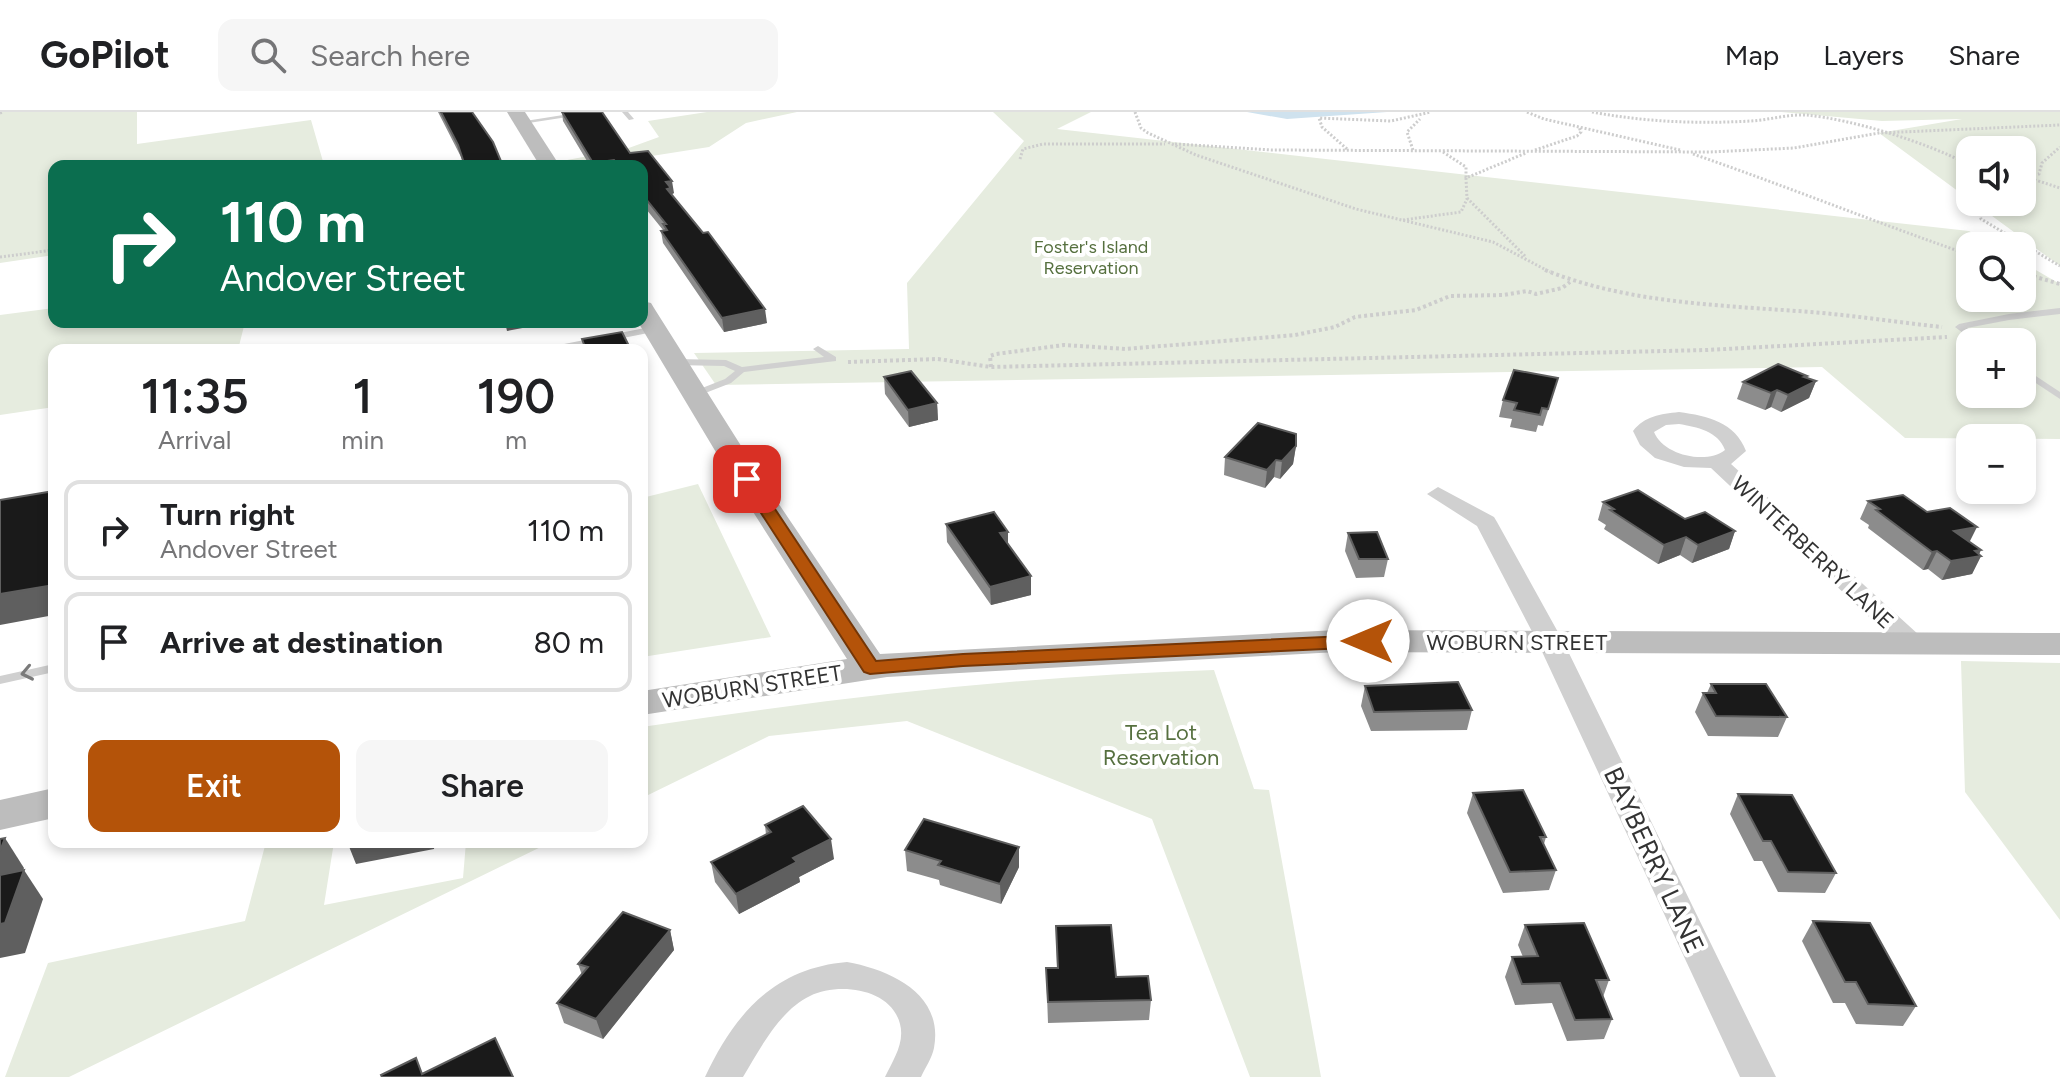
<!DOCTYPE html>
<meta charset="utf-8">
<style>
body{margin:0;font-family:Figtree,sans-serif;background:#f6f6f6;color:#202124;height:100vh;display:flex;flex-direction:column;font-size:30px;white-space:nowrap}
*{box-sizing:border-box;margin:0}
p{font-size:26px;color:#757577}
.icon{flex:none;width:44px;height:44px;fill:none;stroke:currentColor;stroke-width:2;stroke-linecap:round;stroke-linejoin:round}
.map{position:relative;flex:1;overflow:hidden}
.drawer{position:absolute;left:48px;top:232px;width:600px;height:504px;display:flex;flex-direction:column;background:#fff;border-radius:16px;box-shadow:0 4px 12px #0003}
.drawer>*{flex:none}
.banner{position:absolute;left:48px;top:48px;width:600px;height:168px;border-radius:16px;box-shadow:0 4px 12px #0003;background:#0b6e4f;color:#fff;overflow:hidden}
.controls{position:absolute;left:1956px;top:24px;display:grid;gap:16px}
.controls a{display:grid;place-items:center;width:80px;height:80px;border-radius:16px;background:#fff;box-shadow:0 4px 12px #0003;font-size:40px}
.pin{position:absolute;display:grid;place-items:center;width:68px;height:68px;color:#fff;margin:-34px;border-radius:16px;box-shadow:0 4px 12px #0006}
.me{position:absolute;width:88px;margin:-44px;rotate:270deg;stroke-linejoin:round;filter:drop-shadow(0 0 6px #0008)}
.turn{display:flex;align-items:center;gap:28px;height:168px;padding:0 40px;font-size:36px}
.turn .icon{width:104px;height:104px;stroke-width:2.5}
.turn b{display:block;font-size:56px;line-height:68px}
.eta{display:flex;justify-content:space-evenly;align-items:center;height:136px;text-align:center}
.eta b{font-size:48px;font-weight:600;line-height:56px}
.action{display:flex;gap:16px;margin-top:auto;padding:16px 40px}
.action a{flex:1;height:92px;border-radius:16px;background:#b45309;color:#fff;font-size:32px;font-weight:600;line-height:92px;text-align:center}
.action a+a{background:#f6f6f6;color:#202124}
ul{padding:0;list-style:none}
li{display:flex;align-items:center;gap:24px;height:100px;margin:0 16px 12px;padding:0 24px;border:4px solid #e0e0e0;border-radius:16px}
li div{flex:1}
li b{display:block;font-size:30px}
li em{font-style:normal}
header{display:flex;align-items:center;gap:48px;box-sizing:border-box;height:112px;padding:0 40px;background:#fff;border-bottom:2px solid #e0e0e0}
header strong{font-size:38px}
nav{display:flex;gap:44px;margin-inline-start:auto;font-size:28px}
.search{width:560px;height:72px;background:#f6f6f6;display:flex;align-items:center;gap:20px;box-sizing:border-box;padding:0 28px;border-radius:16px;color:#757577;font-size:30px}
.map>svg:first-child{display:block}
.green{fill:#e6ecdf;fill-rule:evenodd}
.water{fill:#cfe2ee}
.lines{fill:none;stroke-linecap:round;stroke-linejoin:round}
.path-far1{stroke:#cdcdcd;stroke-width:3;stroke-dasharray:2 2;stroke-linecap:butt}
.path{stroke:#cdcdcd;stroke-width:4;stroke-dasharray:3 3;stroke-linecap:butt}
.lane{fill:#d0d0d0;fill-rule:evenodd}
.street{fill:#d0d0d0;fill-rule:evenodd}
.secondary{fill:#bdbdbd;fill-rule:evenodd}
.wall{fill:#8c8c8c}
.shaded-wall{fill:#5f5f5f}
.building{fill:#1a1a1a;stroke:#5f5f5f;stroke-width:2}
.oneway{stroke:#7a7a7a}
.route{fill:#b45309;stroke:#753606;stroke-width:2}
.labels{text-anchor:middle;stroke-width:8;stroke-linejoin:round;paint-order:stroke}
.far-park-label{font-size:18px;fill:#56703f;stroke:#fff}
.street-label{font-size:22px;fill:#333;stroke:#fff}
.park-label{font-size:22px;fill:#56703f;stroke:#fff}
.near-street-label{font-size:26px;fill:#333;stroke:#fff}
</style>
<header>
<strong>GoPilot</strong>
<div class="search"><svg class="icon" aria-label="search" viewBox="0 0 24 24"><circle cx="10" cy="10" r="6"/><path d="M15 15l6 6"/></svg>Search here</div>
<nav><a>Map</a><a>Layers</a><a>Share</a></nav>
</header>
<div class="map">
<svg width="2060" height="965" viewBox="0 0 2060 965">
<rect width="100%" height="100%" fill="#fff"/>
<g class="green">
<polygon points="0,0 137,0 137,32 311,8 324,53 54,54 54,143 0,151"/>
<polygon points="707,0 797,0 746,11 709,35 588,54 571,54 567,48 626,37 659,25 648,9"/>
<path d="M993 0H1091L1057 17 1969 119 1994 134H1970V186H2022V150L2060 172V327L1905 326 1822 255 716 273 694 241 909 237 907 171 1024 29ZM1970 230H2022V282H1970Z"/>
<polygon points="1781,0 2060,0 2060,154 1973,90 2022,90 2022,38 1970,38 1970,88 1879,21 1962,7 1882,9"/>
<polygon points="54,196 54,210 245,210 238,238 54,238 54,295 0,303 0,203"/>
<polygon points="698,372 771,525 642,545 642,386"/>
<polygon points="1961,549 2060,551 2060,808 1965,680"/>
<path d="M1214 558 1254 677 1269 678 1321 965H1250L1152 707 907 609 769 624 642 686V615C833 586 1020 564 1214 558Z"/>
<polygon points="266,730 334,730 324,793 463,766 466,730 551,730 69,965 5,965 48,851 245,809"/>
</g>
<polygon class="water" points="1247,0 1387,0 1287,7"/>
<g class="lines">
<g class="path-far1">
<polyline points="1135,0 1141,16 1148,21 1196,43 1356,97 1493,130 1550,160"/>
<polyline points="1527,0 1544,7 1680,38"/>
<path d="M1592 0C1645 10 1697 12 1751 9 1769 8 1788 2 1806 3 1851 7 1929 31 1969 53L1970 57"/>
<polyline points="0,1 3,0"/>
<polyline points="1175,32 1272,38 1710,40 1794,36 1879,21 2060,13"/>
<polyline points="1347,37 1322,15 1319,6 1391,9 1431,0"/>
<polyline points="1413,38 1407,20 1420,7"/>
<polyline points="1535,38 1577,24 1581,20 1579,15"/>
<polyline points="1443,40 1466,55 1466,66"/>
<path d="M1693 42C1786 74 1877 111 1970 143"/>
<polyline points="1020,47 1023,37 1043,32 1165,32"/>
<polyline points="2022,63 2039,62 2042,51 2060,35"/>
<polyline points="2023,64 2060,76"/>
<polyline points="1467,86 1525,144"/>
<polyline points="1977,90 1981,107 2060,154"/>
<polyline points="1403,108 1461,100 1467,87 1466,66 1526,41"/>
<polyline points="0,145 54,138"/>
</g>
<g class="path">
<path d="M1545 158C1625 190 1712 193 1797 199 1845 202 1894 210 1942 215"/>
<polyline points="2022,161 2060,172"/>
<polyline points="848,250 938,247 991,255 1707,238 1947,225"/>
<polyline points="991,255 990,244 996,242 1064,233 1126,237 1295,223 1335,215 1355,205 1416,198 1450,184 1503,183 1527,179 1536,182 1562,176 1570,170"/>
</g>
<g class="lane">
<polygon points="582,0 600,0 522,12 519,10"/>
<polygon points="622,0 628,0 634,7 629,8"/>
<polygon points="2060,196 2060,202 2009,208 1967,216 1986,230 1975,230 1955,215 1959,212 2009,202"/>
<polygon points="655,214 658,215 658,219 563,238 544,238 549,235"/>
<polygon points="818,234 836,245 836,249 744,260 731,271 695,285 692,284 692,280 725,267 735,259 724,254 675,253 670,250 675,247 726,248 742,255 824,245 813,237"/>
<polygon points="2022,255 2060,280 2060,287 2022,262"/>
<polygon points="54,552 54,560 0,572 0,564"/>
</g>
<g class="street">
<path d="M1679 300C1708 304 1735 310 1746 339L1731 352 1919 523 1923 529 1919 535H1901L1711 356 1684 355 1655 346 1640 333 1633 319C1645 304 1660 302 1679 300ZM1679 312C1697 315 1718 319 1725 338 1706 353 1663 343 1654 320L1666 313Z"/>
<polygon points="1438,375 1494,405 1497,410 1564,531 1776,965 1740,965 1538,531 1477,414 1427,382"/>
<path d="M847 850C891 858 944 882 934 936 932 946 925 956 921 965H885C893 948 905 931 900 912 891 876 838 870 810 884 779 899 760 937 743 965H705C735 901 775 856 847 850Z"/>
</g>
<g class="secondary">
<polygon points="507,0 525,0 560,54 540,54"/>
<polygon points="642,189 651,191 654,196 762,367 880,542 1337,518 2060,521 2060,543 1337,540 887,565 642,603 642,579 847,547 732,367 638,210 642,210"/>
<polygon points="54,676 54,706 0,718 0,688"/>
</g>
</g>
<g class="wall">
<polygon points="438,0 465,0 503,54 464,54 461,45"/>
<polygon points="559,0 602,0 630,41 674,81 672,82 672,83 767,211 724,220 663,131 661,119 663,118 642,92 642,54 590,54 563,9 562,0"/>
<polygon points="1807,264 1806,265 1816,269 1809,286 1781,300 1771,295 1765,298 1737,287 1743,270"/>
<polygon points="884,265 937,291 938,308 909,315 885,282"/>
<polygon points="1553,283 1543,314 1538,313 1536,320 1510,315 1512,307 1499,305 1503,288"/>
<polygon points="1296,334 1293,352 1280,367 1274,365 1265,376 1224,363 1225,345"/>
<polygon points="1868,389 1927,400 1969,430 1981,444 1972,462 1942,468 1928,457 1923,458 1868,416 1869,413 1860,407"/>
<polygon points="1603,390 1685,407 1735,419 1729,437 1692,451 1680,443 1658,452 1604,417 1606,413 1598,408"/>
<polygon points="946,412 1008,420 1008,432 1031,464 1031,483 991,493 947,430"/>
<polygon points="1348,421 1388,447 1384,465 1356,466 1345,439"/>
<polygon points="1711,572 1787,605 1778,625 1708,624 1695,600 1703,581 1707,581"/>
<polygon points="1365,574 1472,598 1467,618 1371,619 1361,594"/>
<polygon points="1473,681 1546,725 1544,732 1556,758 1549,778 1503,781 1467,701"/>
<polygon points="1738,682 1836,761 1825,781 1778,780 1762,749 1754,749 1730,702"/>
<polygon points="765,713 834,747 799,765 800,770 739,802 715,770 711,750 766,723"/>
<polygon points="905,738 1019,755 1001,792 940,773 939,768 907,759"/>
<polygon points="1813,809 1916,894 1903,914 1856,912 1845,891 1833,891 1802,829"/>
<polygon points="1525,813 1609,868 1603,885 1612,907 1604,927 1567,929 1552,891 1515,893 1505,865 1512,845 1523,845 1518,833"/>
<polygon points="1056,814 1116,865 1151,888 1149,908 1048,911 1046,856 1057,856"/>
<polygon points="670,818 674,838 603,927 564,911 557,891 582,863 578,852"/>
</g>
<g class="shaded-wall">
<polygon points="614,48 615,54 594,54 593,51"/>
<polygon points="672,69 674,81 672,82 673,89 669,89 666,70"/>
<polygon points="765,197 767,211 724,220 722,206"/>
<polygon points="505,210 532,210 533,214 507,219"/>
<polygon points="1807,264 1802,276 1816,269 1809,286 1781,300 1788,283"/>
<polygon points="642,267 645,267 648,283 642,285"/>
<polygon points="1777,278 1771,295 1765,298 1771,281"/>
<polygon points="937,291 938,308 909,315 908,298"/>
<polygon points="1296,334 1293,352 1280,367 1282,349"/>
<polygon points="1276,348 1274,365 1265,376 1267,358"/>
<polygon points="1977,415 1968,433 1954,419"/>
<polygon points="1735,419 1729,437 1692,451 1698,433"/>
<polygon points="1008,420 1008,438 1000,421"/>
<polygon points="1686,425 1680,443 1658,452 1664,433"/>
<polygon points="1981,438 1978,445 1981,444 1972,462 1942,468 1951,449 1975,439"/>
<polygon points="1937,439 1928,457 1923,458 1932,440"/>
<polygon points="1031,464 1031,483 991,493 990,475"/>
<polygon points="54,473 54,503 0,513 0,482"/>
<polygon points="5,726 24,756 10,794 0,779 0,739"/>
<polygon points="831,727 834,747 799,765 800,770 739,802 736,782 793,746"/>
<polygon points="359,730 435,730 434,737 356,752 348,732"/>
<polygon points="1019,735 1019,755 1001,792 1000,772"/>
<polygon points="24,758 43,787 25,841 0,846 0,812"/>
<polygon points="670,818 674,838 603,927 596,907"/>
</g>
<g class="building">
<polygon points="441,0 472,0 493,30 503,54 465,54 458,33"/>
<polygon points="562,0 602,0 630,41 648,39 672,69 666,70 671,76 667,77 703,121 708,120 765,197 722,206 661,119 667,118 663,112 666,112 642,82 642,54 619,54 614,48 593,51"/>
<polygon points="622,220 631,238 586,238 582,227"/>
<polygon points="1778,252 1807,264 1804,265 1816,269 1788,283 1777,278 1771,281 1743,270"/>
<polygon points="1514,258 1558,266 1548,297 1542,296 1540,303 1514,298 1517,291 1503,288"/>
<polygon points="911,259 937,291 908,298 884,265"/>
<polygon points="1258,311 1296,322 1296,334 1282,349 1276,348 1267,358 1225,345"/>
<polygon points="1638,378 1685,407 1705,400 1735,419 1698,433 1686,425 1664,433 1610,398 1614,397 1603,390"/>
<polygon points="54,379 54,473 0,482 0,388"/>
<polygon points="1903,383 1927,400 1950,396 1977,415 1954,419 1981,438 1975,439 1981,444 1951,449 1937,439 1932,440 1876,398 1880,397 1868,389"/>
<polygon points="994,400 1008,420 1000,421 1031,464 990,475 946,412"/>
<polygon points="1377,420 1388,447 1359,447 1348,421"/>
<polygon points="1458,570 1472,598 1374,600 1365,574"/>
<polygon points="1711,572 1766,572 1787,605 1716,604 1703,581 1716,581"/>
<polygon points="1523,678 1546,725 1540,725 1556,758 1510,760 1473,681"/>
<polygon points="1738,682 1792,683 1836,761 1788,760 1771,729 1763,729"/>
<polygon points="803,694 831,727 793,746 797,750 736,782 711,750 771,720 765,713"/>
<polygon points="924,707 1019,735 1000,772 938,753 941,749 905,738"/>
<polygon points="5,726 0,739 0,727"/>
<polygon points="24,758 5,811 0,812 0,763"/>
<polygon points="623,800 670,818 596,907 557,891 588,855 578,852"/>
<polygon points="1813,809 1870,811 1916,894 1868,892 1856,870 1845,870"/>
<polygon points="1584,811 1609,868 1596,868 1612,907 1575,908 1560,871 1522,872 1512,845 1538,844 1525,813"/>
<polygon points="1111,813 1116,865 1148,864 1151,888 1048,890 1046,856 1058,856 1056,814"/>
<polygon points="495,926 513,965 382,965 381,963 416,946 422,962"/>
</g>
<defs><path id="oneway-chevron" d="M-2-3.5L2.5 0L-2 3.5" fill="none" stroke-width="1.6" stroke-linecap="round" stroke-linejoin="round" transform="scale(2)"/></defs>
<use class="oneway" href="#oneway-chevron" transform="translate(27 561) rotate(168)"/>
<polygon class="route" points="747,362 753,364 876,549 963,542 1368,523 1377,529 1368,535 963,554 870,562 864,560 739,367"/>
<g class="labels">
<g class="far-park-label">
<text x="1091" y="141">Foster's Island<tspan x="1091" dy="21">Reservation</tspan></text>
</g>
<g class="street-label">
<text transform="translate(1813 440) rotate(43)" y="8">WINTERBERRY LANE</text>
<text x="1517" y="538">WOBURN STREET</text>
<text transform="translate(752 574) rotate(-9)" y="8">WOBURN STREET</text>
</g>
<g class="park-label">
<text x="1161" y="628">Tea Lot<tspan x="1161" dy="25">Reservation</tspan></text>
</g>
<g class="near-street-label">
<text transform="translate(1654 748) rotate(65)" y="9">BAYBERRY LANE</text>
</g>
</g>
</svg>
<div class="controls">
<a><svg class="icon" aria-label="sound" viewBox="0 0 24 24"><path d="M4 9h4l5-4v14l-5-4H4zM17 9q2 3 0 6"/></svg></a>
<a><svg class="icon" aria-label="search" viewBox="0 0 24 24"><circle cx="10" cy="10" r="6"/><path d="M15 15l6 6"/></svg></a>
<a>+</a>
<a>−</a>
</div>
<div class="pin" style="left:747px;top:367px;background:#d93025"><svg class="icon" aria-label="arrive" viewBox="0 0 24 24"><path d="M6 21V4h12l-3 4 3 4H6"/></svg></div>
<svg class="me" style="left:1368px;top:529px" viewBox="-20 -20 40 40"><circle r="19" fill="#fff"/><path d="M0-13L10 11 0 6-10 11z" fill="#b45309"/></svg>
<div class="banner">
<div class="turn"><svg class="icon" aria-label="right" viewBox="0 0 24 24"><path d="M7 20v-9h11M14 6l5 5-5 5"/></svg><div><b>110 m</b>Andover Street</div></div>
</div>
<section class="drawer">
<div class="eta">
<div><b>11:35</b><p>Arrival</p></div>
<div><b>1</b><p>min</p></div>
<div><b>190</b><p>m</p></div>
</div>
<ul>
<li><svg class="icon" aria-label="right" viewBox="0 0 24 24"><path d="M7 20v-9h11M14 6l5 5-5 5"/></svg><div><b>Turn right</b><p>Andover Street</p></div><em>110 m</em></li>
<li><svg class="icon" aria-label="arrive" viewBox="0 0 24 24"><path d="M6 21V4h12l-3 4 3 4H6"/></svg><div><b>Arrive at destination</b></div><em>80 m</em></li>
</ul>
<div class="action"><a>Exit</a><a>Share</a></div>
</section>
</div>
